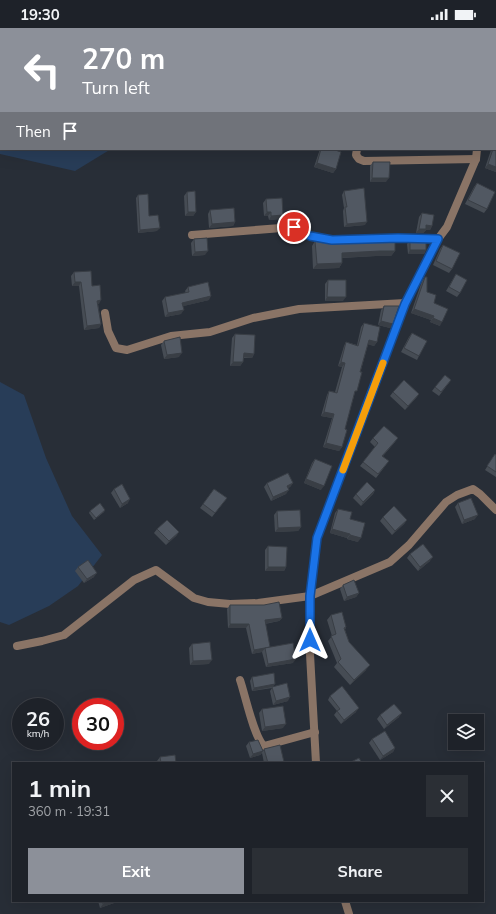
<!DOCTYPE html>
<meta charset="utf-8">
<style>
body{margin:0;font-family:Mulish,sans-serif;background:#2b2f35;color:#f1f3f6;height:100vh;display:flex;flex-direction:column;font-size:15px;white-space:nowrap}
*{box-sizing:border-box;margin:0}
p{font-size:13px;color:#a1a4a8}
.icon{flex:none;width:22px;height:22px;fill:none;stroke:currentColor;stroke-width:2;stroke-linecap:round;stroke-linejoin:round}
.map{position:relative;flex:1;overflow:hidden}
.sheet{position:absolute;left:12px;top:734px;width:472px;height:140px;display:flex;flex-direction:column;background:#1e2229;border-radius:0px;box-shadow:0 4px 16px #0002,0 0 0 1px #3c3f46}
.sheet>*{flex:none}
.top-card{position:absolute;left:0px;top:0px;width:496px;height:122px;box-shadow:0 4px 16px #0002,0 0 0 1px #3c3f46;background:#8c9099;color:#fff;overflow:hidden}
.tools{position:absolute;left:448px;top:686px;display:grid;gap:8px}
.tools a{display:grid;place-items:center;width:36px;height:36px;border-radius:0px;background:#1e2229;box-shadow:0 4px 16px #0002,0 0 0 1px #3c3f46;font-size:20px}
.speed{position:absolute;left:12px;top:670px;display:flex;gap:8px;font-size:20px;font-weight:700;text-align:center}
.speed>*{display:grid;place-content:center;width:52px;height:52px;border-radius:50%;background:#1e2229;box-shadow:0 4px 16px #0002,0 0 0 1px #3c3f46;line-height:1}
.speed small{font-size:10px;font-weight:400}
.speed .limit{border:6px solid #d22;background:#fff;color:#111}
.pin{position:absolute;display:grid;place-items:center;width:34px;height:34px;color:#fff;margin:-17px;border:2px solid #fff;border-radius:50%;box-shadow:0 1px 4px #0007}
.me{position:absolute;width:44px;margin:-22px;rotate:0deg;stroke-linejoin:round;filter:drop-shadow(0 0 3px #0008)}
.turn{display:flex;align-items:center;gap:14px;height:84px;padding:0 16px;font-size:18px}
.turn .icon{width:52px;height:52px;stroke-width:2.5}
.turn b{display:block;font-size:28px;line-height:34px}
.then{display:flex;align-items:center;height:38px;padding:0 16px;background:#0003;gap:8px;font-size:15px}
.round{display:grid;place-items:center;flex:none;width:42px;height:42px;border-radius:0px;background:#2b2f35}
.overview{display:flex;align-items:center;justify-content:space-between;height:68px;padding:0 16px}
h1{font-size:24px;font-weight:700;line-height:30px}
.action{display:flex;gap:8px;margin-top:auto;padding:8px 16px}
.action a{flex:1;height:46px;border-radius:0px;background:#8c9099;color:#fff;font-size:16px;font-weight:700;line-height:46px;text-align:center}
.action a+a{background:#2b2f35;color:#f1f3f6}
.status{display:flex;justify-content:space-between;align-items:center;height:28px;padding:0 20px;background:#1e2229;direction:ltr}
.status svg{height:11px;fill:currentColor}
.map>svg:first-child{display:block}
.green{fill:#283d58}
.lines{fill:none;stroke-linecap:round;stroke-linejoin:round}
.minor{stroke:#8a7466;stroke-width:8}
.wall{fill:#464c54}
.shaded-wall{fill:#393e45}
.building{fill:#515862;stroke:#393e45}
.route-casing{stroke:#114b97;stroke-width:10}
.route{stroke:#1a73e8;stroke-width:7}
.slow{stroke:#f59e0b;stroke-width:7}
</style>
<div class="status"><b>19:30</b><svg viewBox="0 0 49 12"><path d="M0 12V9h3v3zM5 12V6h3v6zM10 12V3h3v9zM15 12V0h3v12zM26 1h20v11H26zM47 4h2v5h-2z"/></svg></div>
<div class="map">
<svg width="496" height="886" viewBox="0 0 496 886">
<rect width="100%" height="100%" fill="#282e37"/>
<g class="green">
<polygon points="0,0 68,1 1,1 1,121 111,121 75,143 0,126"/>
<polygon points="0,354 24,367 46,430 72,488 102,527 78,558 49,578 9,597 0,594"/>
</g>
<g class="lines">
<g class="minor">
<polyline points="277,0 278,1"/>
<polyline points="495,16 496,11"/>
<polyline points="357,121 356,127 359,131 364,133 476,131"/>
<polyline points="192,207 294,199 310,208 332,212 398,210 438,211"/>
<polyline points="105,285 108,303 116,320 127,322 171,308 210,304 253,290 299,281 405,275"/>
<polyline points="17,618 42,613 64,607 134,552 156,542 194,570 208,574 230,576 258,575 310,568 390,534 409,517 446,474 457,467 473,461 480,466 496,482"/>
<path d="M240 652C245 666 254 710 264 718L315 704"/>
<polyline points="316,735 310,626 310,568 317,510 405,275 438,211 447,199 476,131 477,121"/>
<polyline points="345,873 349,886"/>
</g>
</g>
<g class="wall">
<polygon points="496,119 496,144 485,140 491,122 492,121 495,121"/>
<polygon points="320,121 332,121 336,141 333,145 314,139"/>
<polygon points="373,134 386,154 370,154 370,138"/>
<polygon points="477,155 487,181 484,185 465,176 474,159"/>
<polygon points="344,163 365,197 344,199 343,183 344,180 342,167"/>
<polygon points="187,164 196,184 193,188 185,188 184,168"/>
<polygon points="138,167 149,188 157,203 138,205 136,170"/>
<polygon points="266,171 283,187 280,191 269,192 268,188 264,188 263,175"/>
<polygon points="210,182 235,194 233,198 209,200 208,186"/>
<polygon points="422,185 432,198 430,202 426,202 423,205 416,205 419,189"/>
<polygon points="194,211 205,227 192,228 191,215"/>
<polygon points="410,212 426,222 424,226 408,226 407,216"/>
<polygon points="315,213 395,223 391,228 376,228 342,230 342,235 339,240 313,241 312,218"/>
<polygon points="443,217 452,241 449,245 433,237 440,221"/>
<polygon points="74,244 92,258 99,276 98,276 101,296 99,300 84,302 79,258 72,258 71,248"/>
<polygon points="456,246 460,265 457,269 446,263"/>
<polygon points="425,249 427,264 434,275 440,298 430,294 431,292 411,285 422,253"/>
<polygon points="328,252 343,273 325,273 325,256"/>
<polygon points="188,259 209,272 183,278 181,286 165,289 162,273 165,269 186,265 185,263"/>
<polygon points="384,278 393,296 390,300 378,297 381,282"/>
<polygon points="364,295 377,314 374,318 368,316 345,401 342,419 339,423 323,419 332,390 321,388 327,367 329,363 335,364 342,339 338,338 344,318 346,314 357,317 361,299"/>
<polygon points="412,305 419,328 417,332 401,324 409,309"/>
<polygon points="235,306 254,326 252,330 243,330 243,334 240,338 230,338 232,310"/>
<polygon points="164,313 179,329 164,331 161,317"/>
<polygon points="451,352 439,368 432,363 435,359"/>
<polygon points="393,364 419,366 416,370 405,382 390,368"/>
<polygon points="373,410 395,414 383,428 386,437 376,450 360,438 375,419 370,414"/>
<polygon points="495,426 496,427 496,449 485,442"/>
<polygon points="315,431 321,462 304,455 312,435"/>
<polygon points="267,455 293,455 290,459 288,460 286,466 271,473 264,459"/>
<polygon points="114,461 128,475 120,480 111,465"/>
<polygon points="214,461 227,470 212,489 200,480"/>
<polygon points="375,462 373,466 361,478 353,470 356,466"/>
<polygon points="458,475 475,491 462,496 455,479"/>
<polygon points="338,481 350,491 358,514 347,511 347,510 330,505 335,485"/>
<polygon points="105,482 104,484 94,492 89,485 90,483"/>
<polygon points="277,483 301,499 298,503 275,504 274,487"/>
<polygon points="383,489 407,492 404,496 392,507 380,493"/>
<polygon points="157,501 179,504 176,508 166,517 154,505"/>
<polygon points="268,518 286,539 284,543 265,543 265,522"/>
<polygon points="410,526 430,533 418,543 407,530"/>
<polygon points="78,539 94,549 84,555 75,543"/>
<polygon points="343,557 359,565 356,569 344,573 340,561"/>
<polygon points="230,577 282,590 279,593 265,596 270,619 293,635 266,639 262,624 252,626 246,600 228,600 227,581"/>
<polygon points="331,587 346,599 345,602 349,614 366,642 350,657 334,639 337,635 328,613 332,608 327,592"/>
<polygon points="192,616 209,636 190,637 189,620"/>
<polygon points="252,649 274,659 288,673 273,677 270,663 272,660 252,663 250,653"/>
<polygon points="330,668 356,684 341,696 334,687 337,683 328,672"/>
<polygon points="262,681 283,700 262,703 259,685"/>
<polygon points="380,687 399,689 384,701 377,691"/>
<polygon points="372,711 395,720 393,724 380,732 369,715"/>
<polygon points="249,714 263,723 264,721 284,735 264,735 262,725 260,727 250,730 246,718"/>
<polygon points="160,729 176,735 157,735 157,733"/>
<polygon points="98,873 116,873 114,875 100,880"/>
</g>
<g class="shaded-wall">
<polygon points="317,135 336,141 333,145 314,139"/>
<polygon points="488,136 496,139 496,144 485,140"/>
<polygon points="372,150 389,150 386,154 370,154"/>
<polygon points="188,184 196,184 193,188 185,188"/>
<polygon points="267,184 271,184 268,188 264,188"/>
<polygon points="283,187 280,191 269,192 271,188"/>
<polygon points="235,194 233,198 209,200 212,196"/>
<polygon points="367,194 365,197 344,199 347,196"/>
<polygon points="426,197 432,198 430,202 426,202 423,205 416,205 419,201"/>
<polygon points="160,200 157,203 138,205 140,202"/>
<polygon points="410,222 426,222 424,226 408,226"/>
<polygon points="208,223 205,227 192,228 195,224"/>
<polygon points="380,223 395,223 391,228 376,228 338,230 342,225"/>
<polygon points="342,235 339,240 313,241 317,236"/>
<polygon points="75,254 81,254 79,258 72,258"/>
<polygon points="211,268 209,272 180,279 182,275"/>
<polygon points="327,269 346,269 343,273 325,273"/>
<polygon points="101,272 99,276 94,277 97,273"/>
<polygon points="414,281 434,288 431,292 411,285"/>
<polygon points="184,282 181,286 165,289 168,285"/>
<polygon points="433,290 442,294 440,298 430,294"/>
<polygon points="381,293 393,296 390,300 378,297"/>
<polygon points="101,296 99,300 84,302 87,298"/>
<polygon points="369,312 377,314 374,318 366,316"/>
<polygon points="182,325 179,329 164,331 167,327"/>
<polygon points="244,325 254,326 252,330 241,329"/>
<polygon points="233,334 243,334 240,338 230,338"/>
<polygon points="341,334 345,335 342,339 338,338"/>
<polygon points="419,366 416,370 405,382 408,378"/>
<polygon points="324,384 334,386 332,390 321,388"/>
<polygon points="398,410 395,414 379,432 382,428"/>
<polygon points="326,415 342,419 339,423 323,419"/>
<polygon points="306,451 324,458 321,462 304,455"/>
<polygon points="293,455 290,459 284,462 287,458"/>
<polygon points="289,462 286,466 271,473 273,469"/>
<polygon points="375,462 373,466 361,478 363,474"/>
<polygon points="130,471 128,475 120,480 122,476"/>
<polygon points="478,487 475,491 462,496 464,492"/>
<polygon points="407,492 404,496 392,507 395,503"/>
<polygon points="301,499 298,503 275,504 278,500"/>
<polygon points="332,501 350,506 347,510 330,505"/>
<polygon points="179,504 176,508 166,517 169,513"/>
<polygon points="350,507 361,510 358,514 347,511"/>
<polygon points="433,529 430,533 418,543 420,539"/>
<polygon points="268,539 286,539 284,543 265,543"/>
<polygon points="97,545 94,549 84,555 87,551"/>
<polygon points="359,565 356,569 344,573 347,569"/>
<polygon points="282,590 279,593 262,596 265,592"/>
<polygon points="230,596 249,596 246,600 228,600"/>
<polygon points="270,619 265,620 262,624 252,626 254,622"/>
<polygon points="296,631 293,635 266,639 268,636"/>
<polygon points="212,632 209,636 190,637 193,633"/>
<polygon points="370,637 366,642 350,657 354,652"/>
<polygon points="275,656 273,659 252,663 254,660"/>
<polygon points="290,669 288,673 273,677 276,673"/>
<polygon points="359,680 356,684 341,696 344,692"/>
<polygon points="402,685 399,689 384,701 387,697"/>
<polygon points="286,696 283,700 262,703 265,699"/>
<polygon points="395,720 393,724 380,732 383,728"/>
<polygon points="263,723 260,727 250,730 253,726"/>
<polygon points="112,873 116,873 114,875 100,880 103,876"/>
</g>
<g class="building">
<polygon points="229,0 249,0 249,1 230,1"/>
<rect x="465" y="0" width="16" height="1"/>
<polygon points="495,119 496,119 496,139 488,136 493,121 495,121"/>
<polygon points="321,121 332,121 341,124 336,141 317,135"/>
<polygon points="373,134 390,134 389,150 372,150"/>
<polygon points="477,155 495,164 487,181 468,172"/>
<polygon points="364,160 367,194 347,196 345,179 347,179 344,163"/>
<polygon points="195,163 196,184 188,184 187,164"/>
<polygon points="148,166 149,188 158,187 160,200 140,202 138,167"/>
<polygon points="282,170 283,187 271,188 271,184 267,184 266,171"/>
<polygon points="234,180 235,194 212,196 210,182"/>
<polygon points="422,185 434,187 432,198 426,197 426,201 419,201"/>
<polygon points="207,210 208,223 195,224 194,211"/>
<polygon points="395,211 395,223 380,223 342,225 342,235 317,236 315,213"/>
<rect x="410" y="212" width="16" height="10"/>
<polygon points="443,217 460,225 452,241 436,233"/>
<polygon points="91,243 92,258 100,257 101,272 97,273 101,296 87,298 81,254 75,254 74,244"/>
<polygon points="456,246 467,252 460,265 449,259"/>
<polygon points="425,249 427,249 427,264 436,267 434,275 448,281 442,294 433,290 434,288 414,281"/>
<polygon points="328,252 346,252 346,269 327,269"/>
<polygon points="208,254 211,268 182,275 184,282 168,285 165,269 189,264 188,259"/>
<polygon points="384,278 399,278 393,296 381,293"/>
<polygon points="364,295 380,299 377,314 369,312 360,344 362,344 357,363 355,363 345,401 347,402 342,419 326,415 334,386 324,384 329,363 337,365 345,335 341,334 346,314 358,318"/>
<polygon points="412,305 427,313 419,328 404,320"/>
<polygon points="235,306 255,307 254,326 244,325 243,334 233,334"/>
<polygon points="180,309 182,325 167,327 164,313"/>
<polygon points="445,347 451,352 441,364 435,359"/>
<polygon points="404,352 419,366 408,378 393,364"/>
<polygon points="384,398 398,410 382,428 389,433 378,446 363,434 378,415 373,410"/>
<polygon points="495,426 496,427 496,444 487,438"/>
<polygon points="315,431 332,438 324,458 306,451"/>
<polygon points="288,445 293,455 287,458 289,462 273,469 267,455"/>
<polygon points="367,454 375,462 363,474 356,466"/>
<polygon points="122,456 130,471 122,476 114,461"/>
<polygon points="214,461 227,470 215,485 203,476"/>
<polygon points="471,470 478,487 464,492 458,475"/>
<polygon points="100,475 105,482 96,490 90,483"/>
<polygon points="394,478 407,492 395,503 383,489"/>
<polygon points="338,481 352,484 350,491 365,495 361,510 350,507 350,506 332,501"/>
<polygon points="300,482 301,499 278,500 277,483"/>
<polygon points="167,492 179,504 169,513 157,501"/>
<polygon points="423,516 433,529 420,539 410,526"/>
<polygon points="268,518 287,519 286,539 268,539"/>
<polygon points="88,532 97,545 87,551 78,539"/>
<polygon points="354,552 359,565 347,569 343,557"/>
<polygon points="279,574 282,590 265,592 270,619 254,622 249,596 230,596 230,577 264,577"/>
<polygon points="342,584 346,599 344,600 349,614 370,637 354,652 338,634 341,631 331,608 336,606 331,587"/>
<polygon points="210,614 212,632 193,633 192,616"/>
<polygon points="293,615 296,631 268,636 265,620"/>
<polygon points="274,645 275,656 254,660 252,649"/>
<polygon points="287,655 290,669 276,673 272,659"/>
<polygon points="342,658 359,680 344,692 337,683 340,681 330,668"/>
<polygon points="394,676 402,685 387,697 380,687"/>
<polygon points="283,678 286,696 265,699 262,681"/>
<polygon points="385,703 395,720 383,728 372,711"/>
<polygon points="258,712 263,723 253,726 249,714"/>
<polygon points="280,717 284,734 281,735 268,735 264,721"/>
<polygon points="175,727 176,735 161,735 160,729"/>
<polygon points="359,730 362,735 349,735"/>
<polygon points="483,858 485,863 483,864"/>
<polygon points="102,873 112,873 103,876"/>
</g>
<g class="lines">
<g class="route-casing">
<polyline id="route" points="294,199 310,208 332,212 398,210 438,211 405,276 317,510 310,568 310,612"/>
</g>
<use href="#route" class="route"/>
<polyline class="slow" points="343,442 383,335"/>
</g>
</svg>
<div class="tools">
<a><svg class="icon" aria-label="layers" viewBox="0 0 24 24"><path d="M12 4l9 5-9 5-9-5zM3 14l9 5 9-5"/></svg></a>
</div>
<div class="speed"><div>26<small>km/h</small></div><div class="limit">30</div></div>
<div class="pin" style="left:294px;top:199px;background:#d93025"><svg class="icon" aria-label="arrive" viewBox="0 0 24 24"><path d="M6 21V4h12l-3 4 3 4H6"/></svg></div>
<svg class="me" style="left:310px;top:612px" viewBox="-20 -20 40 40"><path d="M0-17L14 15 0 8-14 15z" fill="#1a73e8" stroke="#fff" stroke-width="4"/></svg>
<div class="top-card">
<div class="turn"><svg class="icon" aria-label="left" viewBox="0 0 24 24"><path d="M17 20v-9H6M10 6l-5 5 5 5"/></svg><div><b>270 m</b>Turn left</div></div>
<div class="then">Then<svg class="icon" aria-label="arrive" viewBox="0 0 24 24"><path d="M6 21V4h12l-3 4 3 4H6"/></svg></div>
</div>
<section class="sheet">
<div class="overview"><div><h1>1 min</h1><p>360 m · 19:31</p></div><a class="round"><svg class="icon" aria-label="close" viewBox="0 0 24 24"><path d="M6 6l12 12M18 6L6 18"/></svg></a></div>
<div class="action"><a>Exit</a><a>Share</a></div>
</section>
</div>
